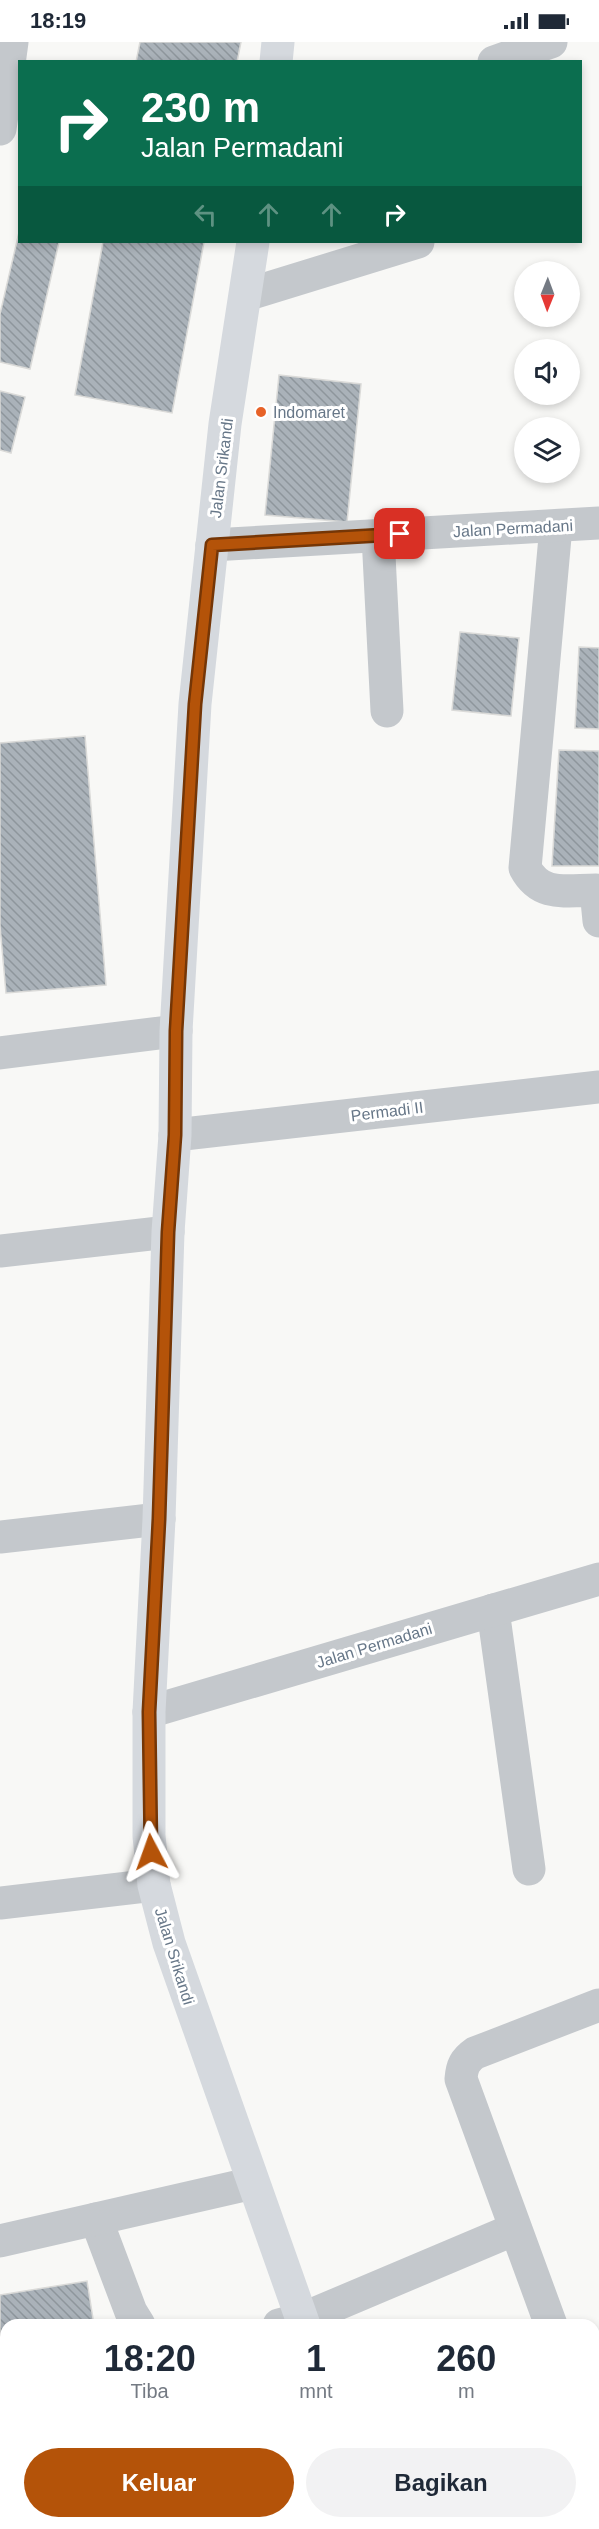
<!DOCTYPE html>
<html lang="id">
<style>
body{margin:0;font-family:Helvetica,sans-serif;background:#f2f2f3;color:#1f2937;height:100vh;display:flex;flex-direction:column;font-size:22px;white-space:nowrap}
*{box-sizing:border-box;margin:0}
p{font-size:20px;color:#747a83}
.icon{flex:none;width:33px;height:33px;fill:none;stroke:currentColor;stroke-width:2;stroke-linecap:round;stroke-linejoin:round}
.map{position:relative;flex:1;overflow:hidden}
.drawer{position:absolute;left:0px;top:2277px;width:600px;height:210px;display:flex;flex-direction:column;background:#fff;border-radius:18px 18px 0 0;box-shadow:0 3px 9px #0003}
.drawer>*{flex:none}
.banner{position:absolute;left:18px;top:18px;width:564px;height:183px;border-radius:0px;box-shadow:0 3px 9px #0003;background:#0b6e4f;color:#fff;overflow:hidden}
.needle{width:39px;rotate:181deg}
.buttons{position:absolute;left:514px;top:219px;display:grid;gap:12px}
.buttons a{display:grid;place-items:center;width:66px;height:66px;border-radius:50%;background:#fff;box-shadow:0 3px 9px #0003;font-size:30px}
.pin{position:absolute;display:grid;place-items:center;width:51px;height:51px;color:#fff;margin:-26px;border-radius:12px;box-shadow:0 3px 9px #0006}
.me{position:absolute;width:66px;margin:-33px;rotate:356deg;stroke-linejoin:round;filter:drop-shadow(0 0 4px #0008)}
.turn{display:flex;align-items:center;gap:21px;height:126px;padding:0 24px;font-size:27px}
.turn .icon{width:78px;height:78px;stroke-width:2.5}
.turn b{display:block;font-size:42px;line-height:51px}
.lanes{display:flex;align-items:center;height:57px;padding:0 24px;background:#0003;justify-content:center;gap:30px;direction:ltr}
.lanes .off{opacity:.35}
.eta{display:flex;justify-content:space-evenly;align-items:center;height:102px;text-align:center}
.eta b{font-size:36px;font-weight:600;line-height:42px}
.primary-button{display:flex;gap:12px;margin-top:auto;padding:12px 24px}
.primary-button a{flex:1;height:69px;border-radius:36px;background:#b45309;color:#fff;font-size:24px;font-weight:600;line-height:69px;text-align:center}
.primary-button a+a{background:#f2f2f3;color:#1f2937}
.status{display:flex;justify-content:space-between;align-items:center;height:42px;padding:0 30px;background:#fff;direction:ltr}
.status svg{height:16px;fill:currentColor}
.map>svg:first-child{display:block}
.building{fill:url(#building-back-hatch);stroke:#dadad8;stroke-width:1.5}
.lines{fill:none;stroke-linecap:round;stroke-linejoin:round}
.minor{stroke:#c4c8cc;stroke-width:33}
.major{stroke:#d5d9de;stroke-width:33}
.route-casing{stroke:#753606;stroke-width:15}
.route{stroke:#b45309;stroke-width:10}
.poi-dot{fill:#e76227;stroke:#fff;stroke-width:2}
.labels{text-anchor:middle;stroke-width:6;stroke-linejoin:round;paint-order:stroke}
.poi-label{font-size:16px;fill:#677788;stroke:#fff;text-anchor:start}
.street-label{font-size:16px;fill:#677788;stroke:#fff}
</style>
<div class="status"><b>18:19</b><svg viewBox="0 0 49 12"><path d="M0 12V9h3v3zM5 12V6h3v6zM10 12V3h3v9zM15 12V0h3v12zM26 1h20v11H26zM47 4h2v5h-2z"/></svg></div>
<div class="map">
<svg width="599" height="2487" viewBox="0 0 599 2487">
<defs>
<pattern id="building-back-hatch" width="6" height="6" patternUnits="userSpaceOnUse" patternTransform="scale(1.5)"><rect width="6" height="6" fill="#aab2b9"/><path d="M-1 5l2 2M0 0l6 6M5-1l2 2" fill="none" stroke="#8e969c"/></pattern>
</defs>
<rect width="100%" height="100%" fill="#f8f8f6"/>
<g class="building">
<polygon points="140,0 241,0 237,20 136,20"/>
<polygon points="20,186 20,200 59,200 30,327 0,320 0,272"/>
<polygon points="103,200 204,200 172,371 75,353"/>
<polygon points="279,333 361,342 347,480 265,473"/>
<polygon points="0,349 25,355 11,411 0,408"/>
<polygon points="460,590 519,596 511,674 452,668"/>
<polygon points="579,605 599,606 599,687 575,686"/>
<polygon points="85,694 106,943 6,951 0,884 0,701"/>
<polygon points="559,708 599,709 599,824 552,824"/>
<polygon points="87,2239 94,2283 6,2283 6,2380 0,2348 0,2253"/>
</g>
<g class="lines">
<g class="minor">
<polyline points="494,20 551,0"/>
<polyline points="0,87 12,0"/>
<polyline points="246,253 418,200"/>
<path d="M556 484 525 826C541 856 566 848 596 848L599 879"/>
<polyline points="378,494 387,669"/>
<polyline points="212,503 599,481"/>
<polyline points="0,1011 176,989"/>
<polyline points="175,1093 599,1045"/>
<polyline points="0,1209 168,1190"/>
<polyline points="0,1495 159,1477"/>
<polyline points="493,1568 529,1827"/>
<polyline points="149,1670 599,1537"/>
<polyline points="0,1861 154,1843"/>
<polyline points="96,2177 131,2270 139,2283"/>
<polyline points="0,2199 253,2141"/>
<polyline points="279,2283 302,2277 515,2187"/>
<path d="M551 2283 461 2037C462 2024 465 2018 475 2011L599 1963"/>
<polyline points="594,2359 599,2359"/>
<polyline points="225,2487 249,2481"/>
<polyline points="581,2487 599,2479"/>
</g>
<g class="major">
<polyline points="276,20 278,0"/>
<polyline points="253,200 225,382 195,662 176,989 175,1093 168,1190 159,1477 149,1670 149,1794 154,1843 169,1901 304,2283"/>
<polyline points="374,2481 376,2487"/>
</g>
</g>
<g class="lines">
<g class="route-casing">
<polyline id="route" points="151,1810 149,1670 159,1477 168,1190 175,1093 176,989 195,662 212,503 400,492"/>
</g>
<use href="#route" class="route"/>
</g>
<circle class="poi-dot" cx="261" cy="370" r="6"/>
<g class="labels">
<g class="poi-label">
<text x="273" y="376">Indomaret</text>
</g>
<g class="street-label">
<text transform="translate(221 426) rotate(-83)" y="6">Jalan Srikandi</text>
<text transform="translate(513 486) rotate(-3)" y="6">Jalan Permadani</text>
<text transform="translate(387 1069) rotate(-7)" y="6">Permadi II</text>
<text transform="translate(374 1603) rotate(-17)" y="6">Jalan Permadani</text>
<text transform="translate(175 1914) rotate(73)" y="6">Jalan Srikandi</text>
</g>
</g>
</svg>
<div class="buttons">
<a><svg class="needle" viewBox="-14 -14 28 28"><path d="M0-13l5 13h-10z" fill="#e53935"/><path d="M0 13l5-13h-10z" fill="#747a83"/></svg></a>
<a><svg class="icon" aria-label="sound" viewBox="0 0 24 24"><path d="M4 9h4l5-4v14l-5-4H4zM17 9q2 3 0 6"/></svg></a>
<a><svg class="icon" aria-label="layers" viewBox="0 0 24 24"><path d="M12 4l9 5-9 5-9-5zM3 14l9 5 9-5"/></svg></a>
</div>
<div class="pin" style="left:400px;top:492px;background:#d93025"><svg class="icon" aria-label="arrive" viewBox="0 0 24 24"><path d="M6 21V4h12l-3 4 3 4H6"/></svg></div>
<svg class="me" style="left:151px;top:1810px" viewBox="-20 -20 40 40"><path d="M0-17L14 15 0 8-14 15z" fill="#b45309" stroke="#fff" stroke-width="4"/></svg>
<div class="banner">
<div class="turn"><svg class="icon" aria-label="right" viewBox="0 0 24 24"><path d="M7 20v-9h11M14 6l5 5-5 5"/></svg><div><b>230 m</b>Jalan Permadani</div></div>
<div class="lanes"><svg class="icon off" aria-label="left" viewBox="0 0 24 24"><path d="M17 20v-9H6M10 6l-5 5 5 5"/></svg><svg class="icon off" aria-label="ahead" viewBox="0 0 24 24"><path d="M12 20V5M6 11l6-6 6 6"/></svg><svg class="icon off" aria-label="ahead" viewBox="0 0 24 24"><path d="M12 20V5M6 11l6-6 6 6"/></svg><svg class="icon" aria-label="right" viewBox="0 0 24 24"><path d="M7 20v-9h11M14 6l5 5-5 5"/></svg></div>
</div>
<section class="drawer">
<div class="eta">
<div><b>18:20</b><p>Tiba</p></div>
<div><b>1</b><p>mnt</p></div>
<div><b>260</b><p>m</p></div>
</div>
<div class="primary-button"><a>Keluar</a><a>Bagikan</a></div>
</section>
</div>
